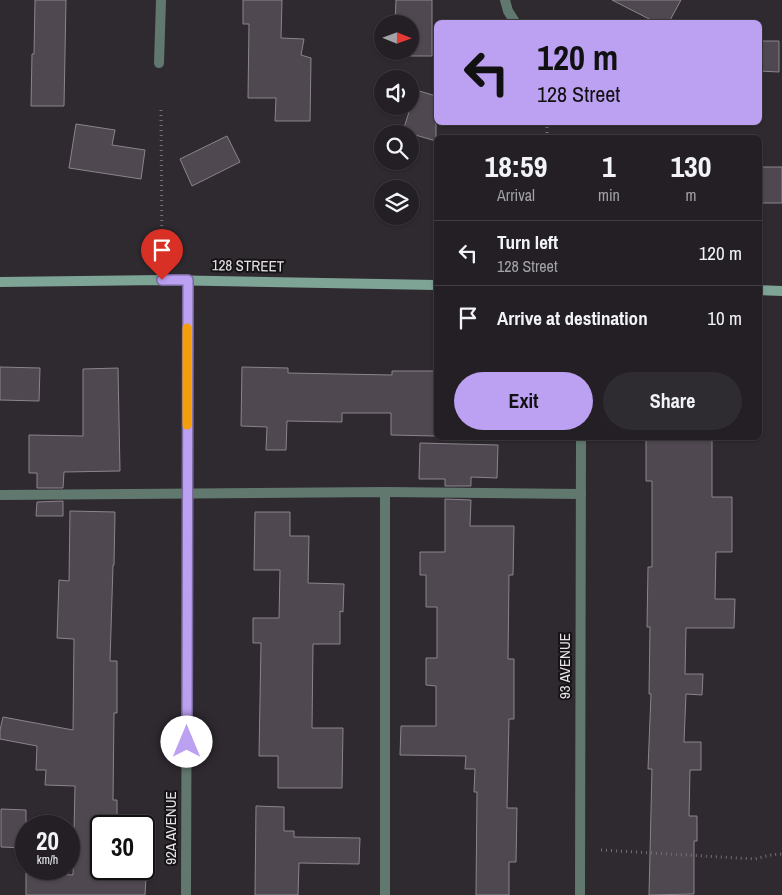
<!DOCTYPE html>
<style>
body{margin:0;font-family:"Archivo Narrow",sans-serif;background:#2f2c31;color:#f1f3f6;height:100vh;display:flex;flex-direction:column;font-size:19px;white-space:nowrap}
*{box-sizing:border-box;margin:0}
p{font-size:16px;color:#a3a2a6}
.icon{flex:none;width:28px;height:28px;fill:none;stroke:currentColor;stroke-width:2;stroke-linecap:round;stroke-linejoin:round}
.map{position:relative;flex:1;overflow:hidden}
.side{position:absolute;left:434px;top:135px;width:328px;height:305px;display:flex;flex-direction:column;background:#231f24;border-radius:8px;box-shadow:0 1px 4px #0004,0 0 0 1px #403d41}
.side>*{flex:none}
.guide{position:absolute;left:434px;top:20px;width:328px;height:105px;border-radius:8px;box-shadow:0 1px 4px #0004,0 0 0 1px #403d41;background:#bca0f2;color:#111;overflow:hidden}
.needle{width:32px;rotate:91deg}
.buttons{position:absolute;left:374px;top:15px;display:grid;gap:10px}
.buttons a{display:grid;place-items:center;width:45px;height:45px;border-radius:50%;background:#231f24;box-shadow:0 1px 4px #0004,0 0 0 1px #403d41;font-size:25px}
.speed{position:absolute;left:15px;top:815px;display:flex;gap:10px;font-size:25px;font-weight:700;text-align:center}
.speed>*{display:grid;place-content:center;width:65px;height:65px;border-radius:50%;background:#231f24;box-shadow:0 1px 4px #0004,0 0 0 1px #403d41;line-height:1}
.speed small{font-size:12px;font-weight:400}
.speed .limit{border:2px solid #111;border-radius:8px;background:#fff;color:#111}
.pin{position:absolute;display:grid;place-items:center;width:42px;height:42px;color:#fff;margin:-51px -21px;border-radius:50% 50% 50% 0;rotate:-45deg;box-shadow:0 0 5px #0007}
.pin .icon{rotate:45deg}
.me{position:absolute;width:55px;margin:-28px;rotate:0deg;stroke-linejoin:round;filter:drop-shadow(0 0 4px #0008)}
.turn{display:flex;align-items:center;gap:18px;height:105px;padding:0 20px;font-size:22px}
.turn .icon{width:65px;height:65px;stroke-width:2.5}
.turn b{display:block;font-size:35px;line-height:42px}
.eta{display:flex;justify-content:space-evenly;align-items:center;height:85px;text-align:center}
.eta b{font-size:30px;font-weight:700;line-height:35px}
.action{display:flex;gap:10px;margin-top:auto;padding:10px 20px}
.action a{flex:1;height:58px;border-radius:30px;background:#bca0f2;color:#111;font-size:20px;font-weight:700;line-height:58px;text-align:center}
.action a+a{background:#2f2c31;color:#f1f3f6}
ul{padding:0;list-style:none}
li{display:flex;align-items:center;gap:15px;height:65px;padding:0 20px;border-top:1px solid #403d41}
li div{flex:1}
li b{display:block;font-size:19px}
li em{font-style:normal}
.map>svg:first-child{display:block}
.building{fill:#4f4850;stroke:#8b848c}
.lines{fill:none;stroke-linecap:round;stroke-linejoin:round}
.path{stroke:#757076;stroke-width:3;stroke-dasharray:1 4;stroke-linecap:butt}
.service{stroke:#61786f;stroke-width:10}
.minor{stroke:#61786f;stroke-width:10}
.secondary{stroke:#7ea496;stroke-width:10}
.route-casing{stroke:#7a689d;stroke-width:12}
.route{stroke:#bca0f2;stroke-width:9}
.slow{stroke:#f59e0b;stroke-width:9}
.labels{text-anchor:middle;stroke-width:4;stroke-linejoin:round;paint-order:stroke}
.street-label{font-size:15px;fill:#e6e2e6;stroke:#151316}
</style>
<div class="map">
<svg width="782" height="895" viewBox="0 0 782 895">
<rect width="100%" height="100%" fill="#2f2930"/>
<g class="building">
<polygon points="35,0 66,0 64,106 31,106 32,54 34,54"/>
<polygon points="243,0 282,0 281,38 304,39 301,55 311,58 310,121 275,121 276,98 248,98 249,24 243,24"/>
<polygon points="396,0 432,0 432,56 395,56 395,51 410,51 410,24 395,24"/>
<polygon points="612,0 681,0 669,22 655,22"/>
<polygon points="759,41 779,41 779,72 759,71"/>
<polygon points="416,90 436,96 436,141 412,134 402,134"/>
<polygon points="76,124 115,130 112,145 145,150 141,179 69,168"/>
<polygon points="227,136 240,162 192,186 180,159"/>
<rect x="759" y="167" width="23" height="36"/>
<polygon points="0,367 40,368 39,401 0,400"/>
<polygon points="242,367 288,368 288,373 392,375 392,371 436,371 436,436 391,435 391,413 342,413 342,422 287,421 286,450 266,450 267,427 241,426"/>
<polygon points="118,368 120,471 64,472 63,488 37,488 37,473 29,473 29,435 83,436 83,369"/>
<polygon points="646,438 712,438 712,497 732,497 732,552 716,552 715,599 735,599 734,628 686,628 685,674 703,674 702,695 686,694 684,742 701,742 701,770 690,770 689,816 697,816 697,841 694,841 694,894 649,895 652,769 648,769 651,694 649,694 650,627 647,627 648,567 652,567 652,481 646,481"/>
<polygon points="420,443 498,445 497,478 471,477 471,486 445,486 445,479 419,479"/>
<polygon points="445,499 471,500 470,526 514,526 513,575 509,575 508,659 514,659 514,719 509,719 507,808 517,808 516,862 509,862 509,895 476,895 477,792 474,792 475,769 465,769 466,756 400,755 401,726 436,726 436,686 426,685 426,658 437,658 437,607 426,607 426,575 420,575 420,552 445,552"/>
<polygon points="63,501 63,516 36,516 37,502"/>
<polygon points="70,511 115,512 114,565 113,565 110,661 117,661 117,713 114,713 113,800 117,800 117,826 101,826 101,875 146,877 145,895 26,895 26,873 73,875 75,786 45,785 46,770 36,770 37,746 0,739 0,730 3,717 73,730 74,639 57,638 59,580 69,581"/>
<polygon points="255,512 290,512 290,536 309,536 308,583 344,584 343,612 340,611 340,644 313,644 312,728 343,728 342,788 278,788 278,756 259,756 261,643 253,643 253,618 279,618 280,570 254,570"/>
<polygon points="256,806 284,807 284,831 294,831 294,837 360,838 359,864 299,863 298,895 255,895"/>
<polygon points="1,809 26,810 26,848 1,847"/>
</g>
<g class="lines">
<g class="path">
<polyline points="161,110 162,253"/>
<polyline points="547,122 547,138"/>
<polyline points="601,850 755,859 770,855 782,854"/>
</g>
<g class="service">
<polyline points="385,492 581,494"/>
<polyline points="0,495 385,492 385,895"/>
</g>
<g class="minor">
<polyline points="505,0 508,11 515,22"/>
<polyline points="159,63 161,0"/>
<polyline points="186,895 188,280"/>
<polyline points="580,895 581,438"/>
</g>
<g class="secondary">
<polyline points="0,282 162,280 436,285"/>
<polyline points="759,290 782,291"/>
</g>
</g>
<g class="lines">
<g class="route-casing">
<polyline id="route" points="162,280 188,280 187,742"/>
</g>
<use href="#route" class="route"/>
<polyline class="slow" points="187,425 187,328"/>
</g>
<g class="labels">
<g class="street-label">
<text transform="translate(248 266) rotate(1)" y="5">128 STREET</text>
<text transform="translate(565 666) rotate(-90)" y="5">93 AVENUE</text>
<text transform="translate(171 828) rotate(-90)" y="5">92A AVENUE</text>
</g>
</g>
</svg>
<div class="buttons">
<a><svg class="needle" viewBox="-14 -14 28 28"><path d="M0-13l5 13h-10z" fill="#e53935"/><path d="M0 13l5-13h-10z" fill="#a3a2a6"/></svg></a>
<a><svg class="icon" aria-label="sound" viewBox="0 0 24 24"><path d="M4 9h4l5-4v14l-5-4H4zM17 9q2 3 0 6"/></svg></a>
<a><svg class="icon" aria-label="search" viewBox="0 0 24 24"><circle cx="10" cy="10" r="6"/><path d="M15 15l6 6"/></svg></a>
<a><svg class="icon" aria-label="layers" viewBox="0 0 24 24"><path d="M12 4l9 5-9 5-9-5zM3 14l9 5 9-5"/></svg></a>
</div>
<div class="speed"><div>20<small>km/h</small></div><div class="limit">30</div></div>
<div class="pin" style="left:162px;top:280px;background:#d93025"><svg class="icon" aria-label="arrive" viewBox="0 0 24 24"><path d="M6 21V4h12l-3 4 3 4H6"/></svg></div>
<svg class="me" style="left:187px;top:742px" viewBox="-20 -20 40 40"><circle r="19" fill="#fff"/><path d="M0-13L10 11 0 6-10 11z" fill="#bca0f2"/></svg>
<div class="guide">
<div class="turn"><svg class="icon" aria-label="left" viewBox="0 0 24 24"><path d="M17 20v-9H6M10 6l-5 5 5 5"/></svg><div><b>120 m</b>128 Street</div></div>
</div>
<section class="side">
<div class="eta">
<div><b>18:59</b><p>Arrival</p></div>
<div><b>1</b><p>min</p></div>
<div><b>130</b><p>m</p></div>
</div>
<ul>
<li><svg class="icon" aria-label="left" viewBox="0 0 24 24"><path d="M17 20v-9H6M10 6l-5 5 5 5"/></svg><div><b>Turn left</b><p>128 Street</p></div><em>120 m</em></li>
<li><svg class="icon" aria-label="arrive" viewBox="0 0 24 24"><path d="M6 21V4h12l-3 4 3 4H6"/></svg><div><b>Arrive at destination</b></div><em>10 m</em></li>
</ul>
<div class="action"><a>Exit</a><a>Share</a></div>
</section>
</div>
